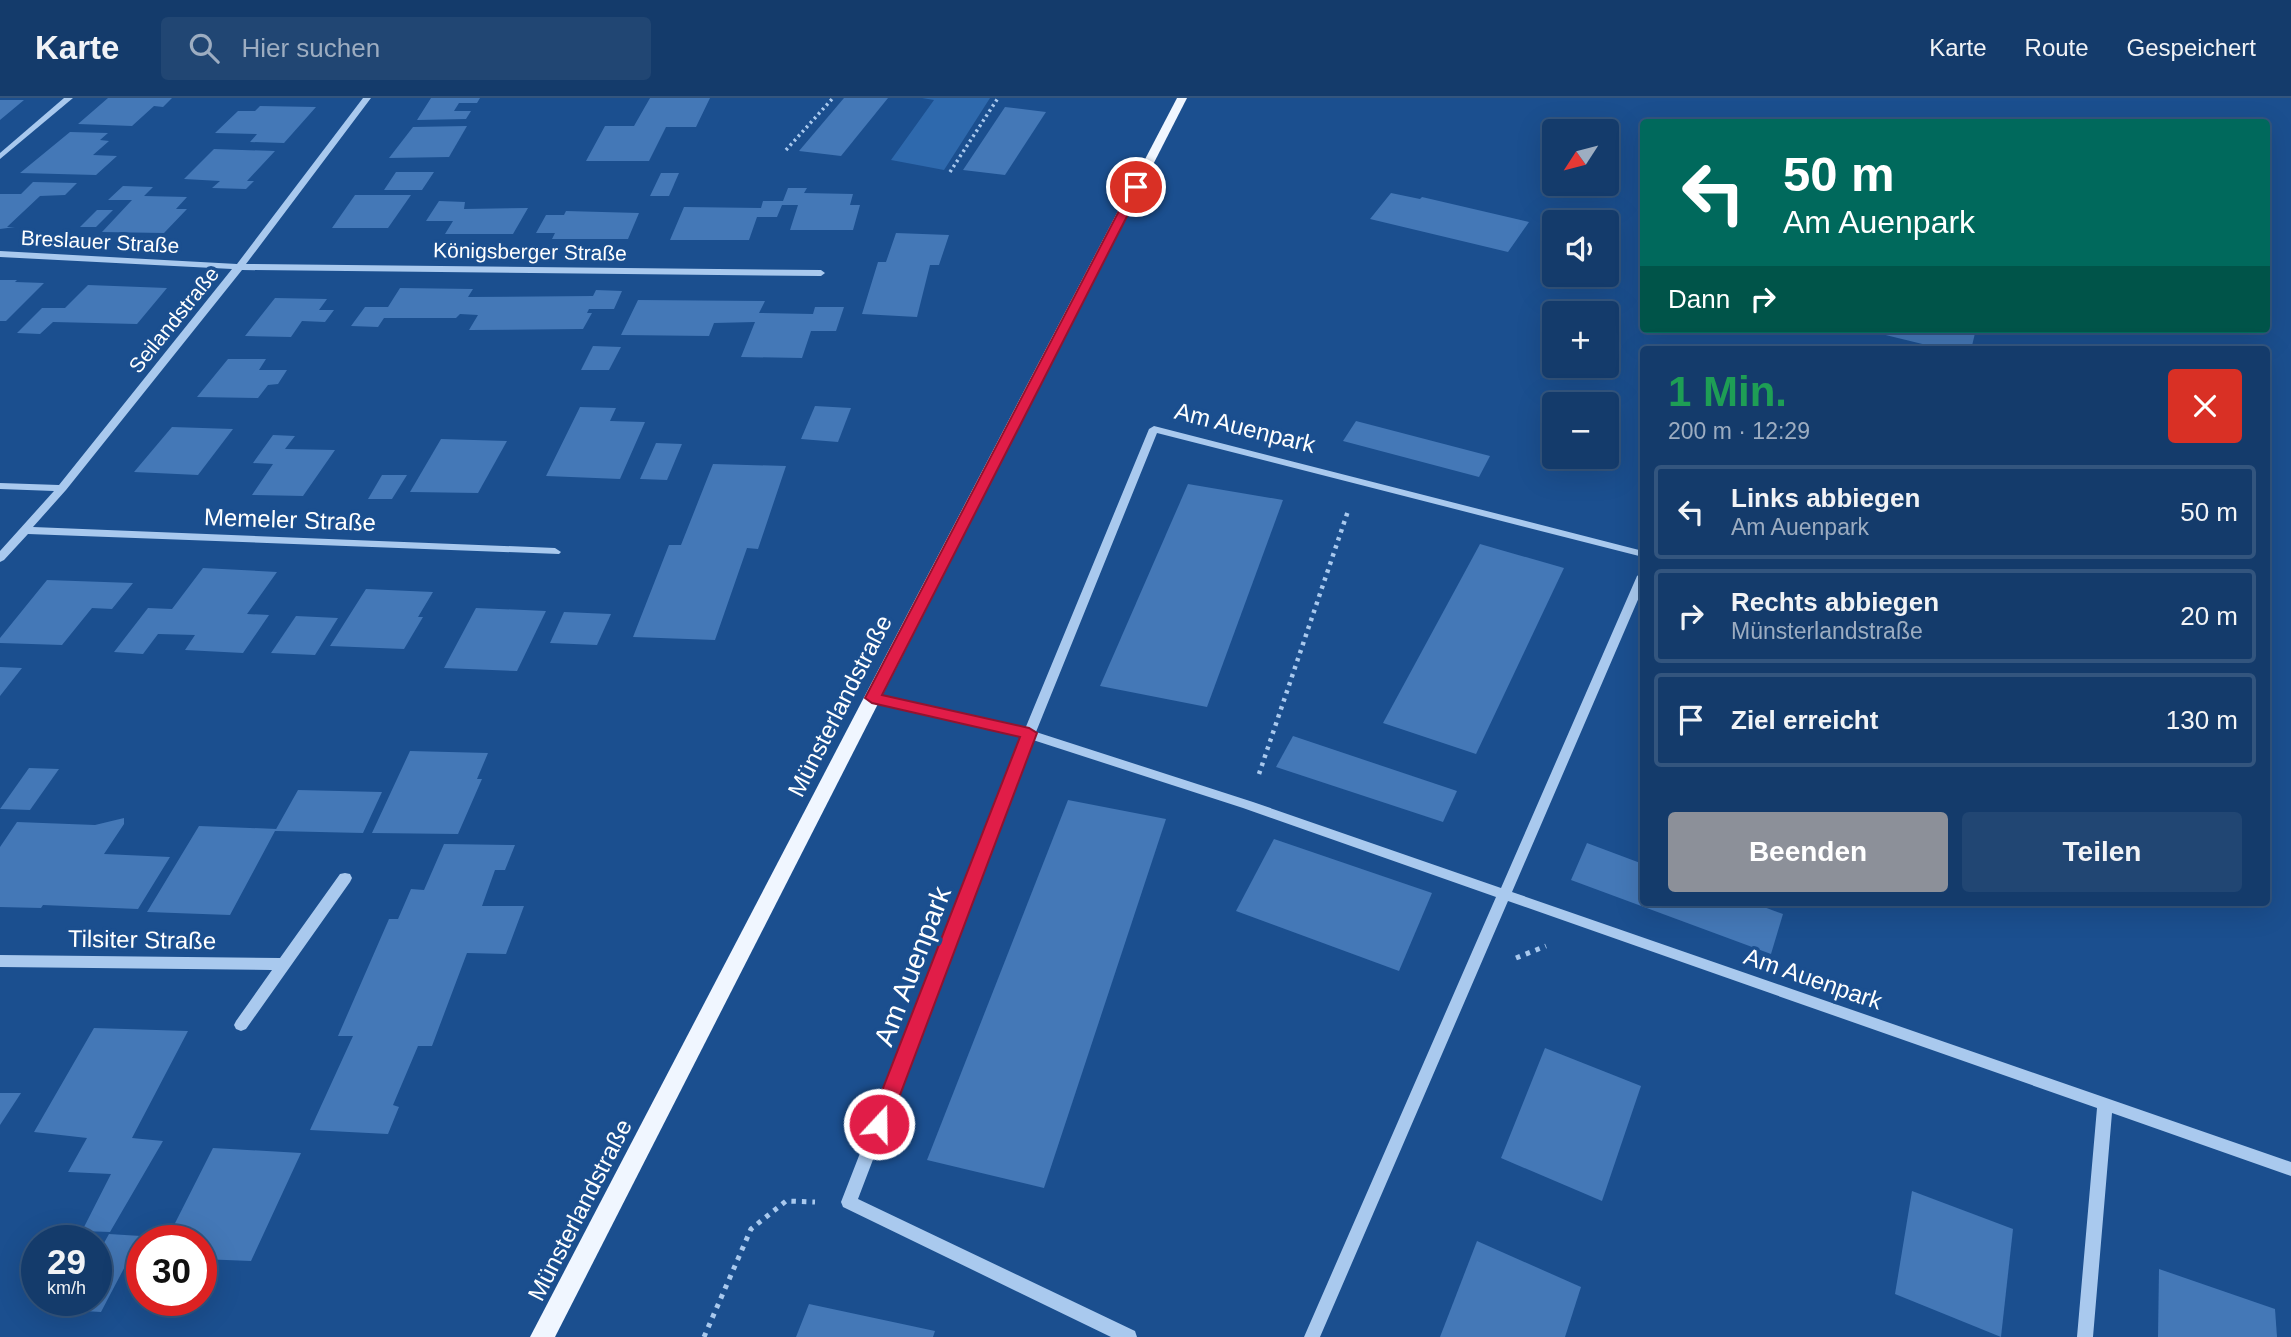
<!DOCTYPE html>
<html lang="de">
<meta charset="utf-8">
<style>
body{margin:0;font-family:Arial,sans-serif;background:#214673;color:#f1f3f6;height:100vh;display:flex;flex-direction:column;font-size:26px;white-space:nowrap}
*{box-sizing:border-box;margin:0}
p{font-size:23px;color:#9dadc1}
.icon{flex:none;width:38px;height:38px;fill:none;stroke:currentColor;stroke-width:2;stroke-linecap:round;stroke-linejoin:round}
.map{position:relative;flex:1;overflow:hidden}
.side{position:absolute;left:1640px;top:248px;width:630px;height:560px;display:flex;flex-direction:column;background:#143b6b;border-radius:7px;box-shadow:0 7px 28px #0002,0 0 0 2px #33557e}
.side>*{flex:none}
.top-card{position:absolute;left:1640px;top:21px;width:630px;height:214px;border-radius:7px;box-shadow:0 7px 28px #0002,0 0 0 2px #33557e;background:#00695c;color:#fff;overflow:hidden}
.needle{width:46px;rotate:234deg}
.tools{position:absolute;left:1542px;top:21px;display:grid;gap:14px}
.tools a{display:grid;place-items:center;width:77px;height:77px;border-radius:7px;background:#143b6b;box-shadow:0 7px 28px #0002,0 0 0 2px #33557e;font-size:35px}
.speed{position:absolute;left:21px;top:1127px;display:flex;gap:14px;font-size:35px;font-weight:700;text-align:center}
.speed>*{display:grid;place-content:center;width:91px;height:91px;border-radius:50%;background:#143b6b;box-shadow:0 7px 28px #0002,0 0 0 2px #33557e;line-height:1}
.speed small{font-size:18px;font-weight:400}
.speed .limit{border:10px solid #d22;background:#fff;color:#111}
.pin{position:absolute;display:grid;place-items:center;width:60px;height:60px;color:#fff;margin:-30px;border:4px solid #fff;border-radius:50%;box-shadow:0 2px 7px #0007}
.me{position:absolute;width:77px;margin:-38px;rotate:21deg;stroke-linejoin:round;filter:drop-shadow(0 0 5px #0008)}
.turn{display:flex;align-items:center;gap:24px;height:147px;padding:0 28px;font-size:32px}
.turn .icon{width:91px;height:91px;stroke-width:2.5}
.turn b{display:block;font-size:49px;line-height:60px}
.then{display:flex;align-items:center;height:66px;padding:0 28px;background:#0003;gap:14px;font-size:26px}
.round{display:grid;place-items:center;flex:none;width:74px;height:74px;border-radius:7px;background:#214673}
.headline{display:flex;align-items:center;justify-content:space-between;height:119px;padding:0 28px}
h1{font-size:42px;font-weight:700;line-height:52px;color:#1e9e55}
.primary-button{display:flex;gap:14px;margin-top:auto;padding:14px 28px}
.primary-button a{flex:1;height:80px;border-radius:7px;background:#8c9099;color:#fff;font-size:28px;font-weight:700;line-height:80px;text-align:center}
.primary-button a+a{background:#214673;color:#f1f3f6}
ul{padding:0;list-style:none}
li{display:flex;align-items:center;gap:21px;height:94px;margin:0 14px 10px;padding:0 14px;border:4px solid #33557e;border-radius:7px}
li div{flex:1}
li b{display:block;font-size:26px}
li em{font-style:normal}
header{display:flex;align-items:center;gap:42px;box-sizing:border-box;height:98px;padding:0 35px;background:#143b6b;border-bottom:2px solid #33557e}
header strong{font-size:33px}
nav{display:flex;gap:38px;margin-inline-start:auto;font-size:24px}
.search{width:490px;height:63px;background:#214673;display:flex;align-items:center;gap:18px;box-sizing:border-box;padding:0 24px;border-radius:7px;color:#9dadc1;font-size:26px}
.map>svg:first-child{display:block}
.green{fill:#2e69ad}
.building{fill:#4478b7}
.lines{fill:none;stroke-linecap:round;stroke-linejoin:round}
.path-far2{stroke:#a9c9ee;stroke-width:3.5;stroke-dasharray:2.5 3.5;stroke-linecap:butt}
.path-far1{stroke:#a9c9ee;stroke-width:4.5;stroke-dasharray:3.5 5;stroke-linecap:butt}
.path{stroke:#a9c9ee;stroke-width:5;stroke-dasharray:4.5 6;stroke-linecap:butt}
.minor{fill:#a9c9ee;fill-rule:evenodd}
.major{fill:#f0f6ff;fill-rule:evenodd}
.route{fill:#e11d48;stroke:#92132f;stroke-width:2}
.labels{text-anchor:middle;stroke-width:7;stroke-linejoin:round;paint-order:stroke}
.far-street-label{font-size:21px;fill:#fff;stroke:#1b4f8f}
.street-label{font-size:24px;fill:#fff;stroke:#1b4f8f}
.near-street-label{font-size:28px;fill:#fff;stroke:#1b4f8f}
</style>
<header>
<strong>Karte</strong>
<div class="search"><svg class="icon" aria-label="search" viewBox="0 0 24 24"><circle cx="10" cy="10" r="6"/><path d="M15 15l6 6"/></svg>Hier suchen</div>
<nav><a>Karte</a><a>Route</a><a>Gespeichert</a></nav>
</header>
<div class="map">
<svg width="2291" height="1239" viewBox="0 0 2291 1239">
<rect width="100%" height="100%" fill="#1b4f8f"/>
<polygon class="green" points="922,0 990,0 944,72 891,62 934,2"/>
<g class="building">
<polygon points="108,0 172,0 163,9 154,8 132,28 78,26"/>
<polygon points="431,0 480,0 477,5 459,5 454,13 471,13 466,21 417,22"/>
<polygon points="650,0 710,0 696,29 666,29 649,63 586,63 605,28 634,28"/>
<polygon points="844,0 888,0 841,58 799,53"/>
<polygon points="0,2 24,2 0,22"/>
<polygon points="260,8 316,9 284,45 250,44 257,36 215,35 238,13 255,13"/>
<polygon points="1005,9 1046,14 1005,77 963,72"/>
<polygon points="467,28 449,59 389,60 413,29"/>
<polygon points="70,34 108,35 100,42 109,43 93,57 117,58 96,77 20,75"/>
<polygon points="214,51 275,53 247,83 254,83 246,91 212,90 220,83 184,81"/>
<polygon points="396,74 434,74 422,92 384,92"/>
<polygon points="661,75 679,75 669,98 650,98"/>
<polygon points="33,84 77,85 65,97 40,98 7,129 15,129 0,131 0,96 21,96"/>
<polygon points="123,88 153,89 144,98 187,99 176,111 187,111 164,135 102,134 132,102 108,102"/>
<polygon points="788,90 807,90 804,95 853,96 850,107 860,107 853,132 790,132 798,107 782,107 777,119 757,119 749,142 670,142 684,109 761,110 763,103 783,103"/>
<polygon points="1391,95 1420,101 1422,99 1529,124 1508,154 1370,121"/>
<polygon points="355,97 411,97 388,130 332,130"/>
<polygon points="439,103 465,104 464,111 528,110 513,136 445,136 453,123 426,123"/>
<polygon points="97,112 113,112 96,129 80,129"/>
<polygon points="566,113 639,115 628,141 552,141 555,135 536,135 546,117 564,117"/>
<polygon points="896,135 949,137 939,167 930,167 917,219 862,216 878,164 886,164"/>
<polygon points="0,182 17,182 15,184 44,185 6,223 0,223"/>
<polygon points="88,187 167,190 137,226 53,224 40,236 17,235 42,210 65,210"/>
<polygon points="400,190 473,191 468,199 593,198 596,192 622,193 614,211 589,211 587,215 592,215 583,231 469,232 478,217 460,216 456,220 384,220 378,229 351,228 365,209 388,209"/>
<polygon points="275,200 327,201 319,212 334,212 325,224 302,223 291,239 245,238"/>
<polygon points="638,202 765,203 759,215 813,216 815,209 844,209 836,233 811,233 802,260 741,259 755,224 714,225 709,238 621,237"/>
<polygon points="1861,231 1976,231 1971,252 1947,252"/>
<polygon points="593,248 621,249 609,272 581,272"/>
<polygon points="228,261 266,261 259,272 287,272 278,286 268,287 258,300 197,299"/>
<polygon points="815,308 851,310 838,344 801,341"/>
<polygon points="580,309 616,310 610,323 645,324 620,381 546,378"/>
<polygon points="1356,323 1490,358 1479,379 1343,343"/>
<polygon points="172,329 233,331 198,377 134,374"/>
<polygon points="273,337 295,338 285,351 335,352 303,398 252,397 273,366 253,365"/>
<polygon points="441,341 507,343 478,395 410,394"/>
<polygon points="656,345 682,346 667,382 640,381"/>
<polygon points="713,366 786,368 758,451 747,450 715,542 633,539 669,447 681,447"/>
<polygon points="382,377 407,377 392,401 368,401"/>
<polygon points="1188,386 1283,402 1207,609 1100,588"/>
<polygon points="1480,446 1564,470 1476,656 1383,625"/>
<polygon points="203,470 277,474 247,516 269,517 243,555 185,552 195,537 158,536 143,556 114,554 148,510 172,511"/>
<polygon points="47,482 133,485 112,511 92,510 62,547 0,545 0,540"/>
<polygon points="366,491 433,494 418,519 423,519 404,551 330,548"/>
<polygon points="476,510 546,513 517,573 444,570"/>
<polygon points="564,514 611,516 597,547 550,545"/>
<polygon points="296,518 338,520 315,557 271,555"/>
<polygon points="0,569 22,570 0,598"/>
<polygon points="1293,638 1457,693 1443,724 1276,669"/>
<polygon points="410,653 488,655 477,681 482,681 458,736 372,735"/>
<polygon points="29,670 59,671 30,712 0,711"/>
<polygon points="298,692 382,694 363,735 275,733 230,817 147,814 199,728 277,731 275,733"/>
<polygon points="1068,702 1166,721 1044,1090 927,1062"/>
<polygon points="124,720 124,726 104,756 170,759 138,811 43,807 41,810 0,809 0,749 17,724 95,727"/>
<polygon points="1274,741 1432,795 1399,873 1236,813"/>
<polygon points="1587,745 1643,766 1643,805 1753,805 1783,816 1771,856 1571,782"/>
<polygon points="444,746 515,747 505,772 495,772 482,808 524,808 506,856 467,855 432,948 418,948 393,1007 399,1009 388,1036 310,1032 353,938 338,938 389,821 398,821 411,791 424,792"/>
<polygon points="94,930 188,933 132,1040 163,1043 110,1134 82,1133 111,1076 68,1074 87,1040 34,1034"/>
<polygon points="1545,950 1641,988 1602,1103 1501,1060"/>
<polygon points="0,995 21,995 0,1027"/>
<polygon points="213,1050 301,1055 251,1163 201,1161 201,1143 166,1143"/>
<polygon points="1912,1093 2013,1131 2001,1239 1895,1196"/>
<polygon points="109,1136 141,1138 101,1214 67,1212 72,1202 96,1202 96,1159"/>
<polygon points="1477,1143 1581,1189 1565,1239 1440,1239"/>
<polygon points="2159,1171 2275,1211 2277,1239 2158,1239"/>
<polygon points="809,1206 935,1233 933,1239 796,1239"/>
</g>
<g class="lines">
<g class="path-far2">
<polyline points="786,52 833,0"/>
<polyline points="950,74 998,0"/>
</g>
<polyline class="path-far1" points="1259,676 1348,413"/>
<g class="path">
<polyline points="1516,860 1546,848"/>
<polyline points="704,1239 751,1131 786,1103 815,1104"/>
</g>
<g class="minor">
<polygon points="64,0 73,0 0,61 0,55"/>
<polygon points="363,0 371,0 246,166 821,172 825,175 821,178 242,172 66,392 33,429 555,450 561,454 559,456 28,436 4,462 0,464 0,453 54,393 0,391 0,385 59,387 232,171 0,159 0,153 237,166"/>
<polygon points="1154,328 1643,453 1643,459 1157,335 1036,634 1253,704 1501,790 1637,478 1643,474 1643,490 1512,794 2291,1064 2291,1078 2112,1015 2093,1239 2077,1239 2097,1010 1508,803 1320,1239 1304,1239 1496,799 1243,710 1033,642 858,1101 1135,1233 1137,1239 1111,1239 843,1109 841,1104 1022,639 872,604 866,600 872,596 1025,631 1149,331"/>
<polygon points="345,775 350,776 352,780 350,784 246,931 241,933 236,931 234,927 236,923 272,872 0,869 0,857 280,860 340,776"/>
</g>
<polygon class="major" points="1177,0 1187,0 555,1239 530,1239"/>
</g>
<polygon class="route" points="1133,86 1142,89 882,597 1029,630 1037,635 889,1026 886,1032 879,1035 872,1032 869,1026 1020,639 872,605 865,600"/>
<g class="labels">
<g class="far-street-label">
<text transform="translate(100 144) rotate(3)" y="7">Breslauer Straße</text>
<text transform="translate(530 154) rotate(1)" y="7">Königsberger Straße</text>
<text transform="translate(174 222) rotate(-51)" y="7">Seilandstraße</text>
</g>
<g class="street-label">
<text transform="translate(1245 330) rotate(14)" y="8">Am Auenpark</text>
<text transform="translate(290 422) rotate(2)" y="8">Memeler Straße</text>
<text transform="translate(840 608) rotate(-63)" y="8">Münsterlandstraße</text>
<text transform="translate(142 842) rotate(1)" y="8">Tilsiter Straße</text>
<text transform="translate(1813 881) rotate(19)" y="8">Am Auenpark</text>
<text transform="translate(580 1112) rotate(-63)" y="8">Münsterlandstraße</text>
</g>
<g class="near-street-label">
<text transform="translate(912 868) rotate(-69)" y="10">Am Auenpark</text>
</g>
</g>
</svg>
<div class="tools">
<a><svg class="needle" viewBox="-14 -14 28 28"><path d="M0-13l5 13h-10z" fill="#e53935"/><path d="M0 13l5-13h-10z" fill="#9dadc1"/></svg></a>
<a><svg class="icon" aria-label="sound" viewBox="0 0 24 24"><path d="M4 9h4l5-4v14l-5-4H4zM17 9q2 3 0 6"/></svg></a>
<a>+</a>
<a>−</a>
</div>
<div class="speed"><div>29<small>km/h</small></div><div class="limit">30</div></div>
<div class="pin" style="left:1136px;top:89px;background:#d93025"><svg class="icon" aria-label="arrive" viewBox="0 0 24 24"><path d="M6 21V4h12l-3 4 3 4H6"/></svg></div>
<svg class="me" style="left:879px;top:1026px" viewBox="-20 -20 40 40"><circle r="17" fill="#e11d48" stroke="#fff" stroke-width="3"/><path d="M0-11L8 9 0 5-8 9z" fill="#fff"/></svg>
<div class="top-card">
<div class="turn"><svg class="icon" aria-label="left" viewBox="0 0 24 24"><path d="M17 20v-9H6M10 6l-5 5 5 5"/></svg><div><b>50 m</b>Am Auenpark</div></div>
<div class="then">Dann<svg class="icon" aria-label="right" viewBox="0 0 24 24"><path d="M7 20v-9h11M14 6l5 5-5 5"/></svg></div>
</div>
<section class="side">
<div class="headline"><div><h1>1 Min.</h1><p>200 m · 12:29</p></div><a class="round" style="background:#d93025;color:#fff"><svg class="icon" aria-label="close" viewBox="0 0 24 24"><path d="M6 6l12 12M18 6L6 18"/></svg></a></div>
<ul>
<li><svg class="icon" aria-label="left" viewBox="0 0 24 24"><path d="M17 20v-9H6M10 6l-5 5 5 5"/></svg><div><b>Links abbiegen</b><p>Am Auenpark</p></div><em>50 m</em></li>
<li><svg class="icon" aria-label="right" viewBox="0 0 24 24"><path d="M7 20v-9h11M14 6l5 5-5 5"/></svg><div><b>Rechts abbiegen</b><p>Münsterlandstraße</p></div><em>20 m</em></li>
<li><svg class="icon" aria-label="arrive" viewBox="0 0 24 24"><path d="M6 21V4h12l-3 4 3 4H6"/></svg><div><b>Ziel erreicht</b></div><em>130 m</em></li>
</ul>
<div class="primary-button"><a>Beenden</a><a>Teilen</a></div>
</section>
</div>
